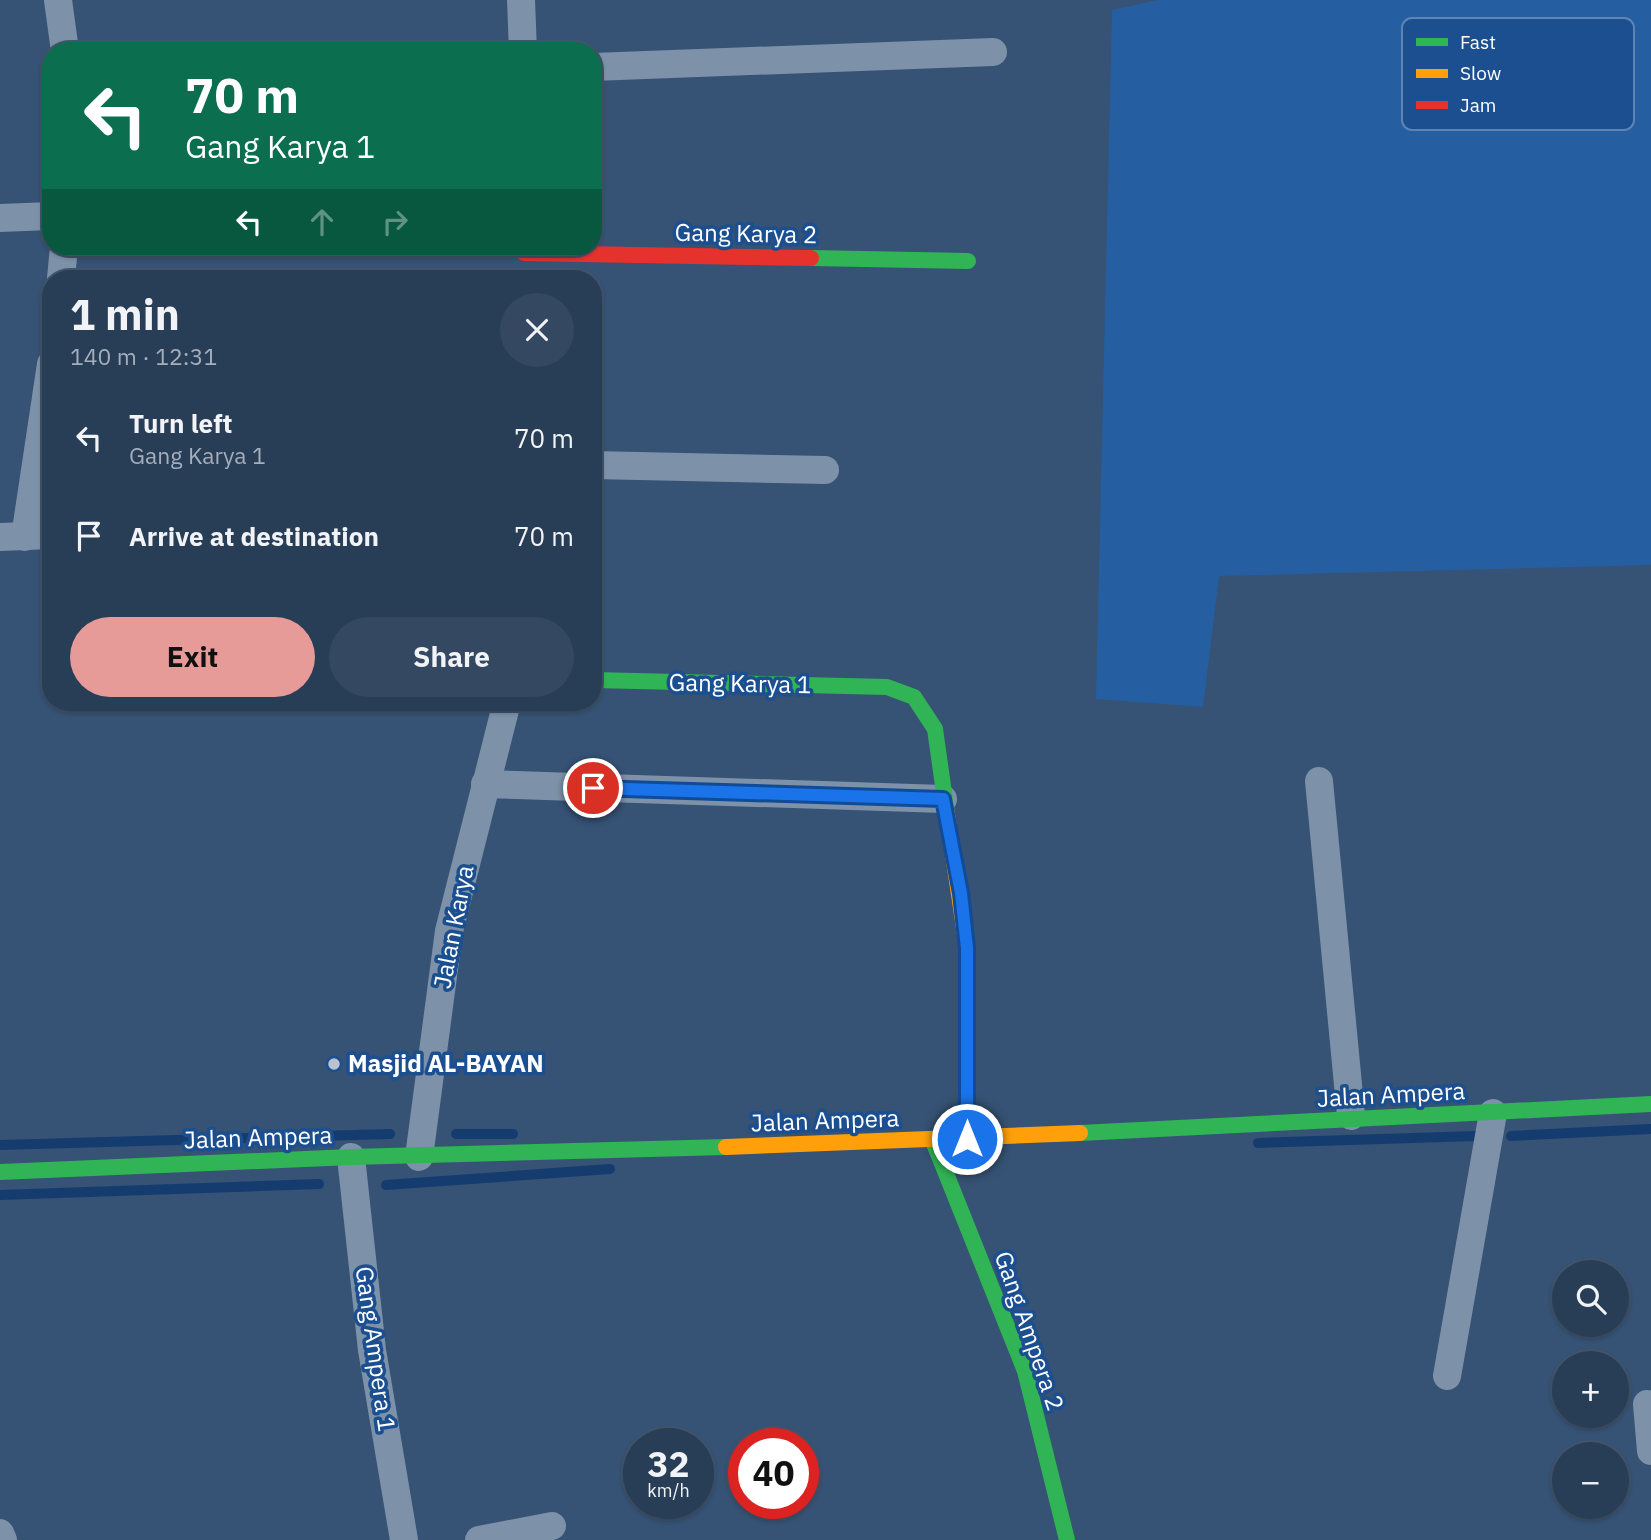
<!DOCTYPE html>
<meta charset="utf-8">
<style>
body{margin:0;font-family:"IBM Plex Sans",sans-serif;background:#344961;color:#f1f3f6;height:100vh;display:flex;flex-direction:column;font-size:26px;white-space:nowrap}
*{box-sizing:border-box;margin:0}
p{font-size:23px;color:#a5aeba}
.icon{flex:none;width:38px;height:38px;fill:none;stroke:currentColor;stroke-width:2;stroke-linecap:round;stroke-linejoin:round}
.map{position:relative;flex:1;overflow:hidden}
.details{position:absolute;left:42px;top:270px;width:560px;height:441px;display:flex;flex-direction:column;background:#283e57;border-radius:28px;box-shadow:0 2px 5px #0004,0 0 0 2px #44576d}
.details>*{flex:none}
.hud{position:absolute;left:42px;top:42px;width:560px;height:214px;border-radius:28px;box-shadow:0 2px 5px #0004,0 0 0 2px #44576d;background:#0b6e4f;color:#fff;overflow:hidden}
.fabs{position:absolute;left:1552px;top:1260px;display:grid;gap:14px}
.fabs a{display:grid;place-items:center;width:77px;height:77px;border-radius:50%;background:#283e57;box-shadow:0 2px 5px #0004,0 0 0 2px #44576d;font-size:35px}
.speed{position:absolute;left:623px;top:1428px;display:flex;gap:14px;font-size:35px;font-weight:700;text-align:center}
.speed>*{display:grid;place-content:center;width:91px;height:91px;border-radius:50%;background:#283e57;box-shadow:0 2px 5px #0004,0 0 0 2px #44576d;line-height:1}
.speed small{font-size:18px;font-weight:400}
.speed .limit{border:10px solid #d22;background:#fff;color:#111}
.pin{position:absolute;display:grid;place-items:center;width:60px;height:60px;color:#fff;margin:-30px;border:4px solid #fff;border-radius:50%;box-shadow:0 2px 7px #0007}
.me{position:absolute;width:77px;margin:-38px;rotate:0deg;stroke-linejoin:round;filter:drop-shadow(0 0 5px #0008)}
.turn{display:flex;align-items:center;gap:24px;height:147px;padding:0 28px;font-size:32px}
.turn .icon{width:91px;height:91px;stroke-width:2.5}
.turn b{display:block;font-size:49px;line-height:60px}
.lanes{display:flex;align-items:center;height:66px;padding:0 28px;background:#0003;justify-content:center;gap:35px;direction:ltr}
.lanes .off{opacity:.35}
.round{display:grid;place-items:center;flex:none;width:74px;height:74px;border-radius:37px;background:#344961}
.head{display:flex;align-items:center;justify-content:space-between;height:119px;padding:0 28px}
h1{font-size:42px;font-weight:800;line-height:52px}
.cta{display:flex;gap:14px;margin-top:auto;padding:14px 28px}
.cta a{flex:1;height:80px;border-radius:42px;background:#e69b98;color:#111;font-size:28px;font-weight:800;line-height:80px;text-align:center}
.cta a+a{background:#344961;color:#f1f3f6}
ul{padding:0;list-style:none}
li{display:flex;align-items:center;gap:21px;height:98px;padding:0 28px}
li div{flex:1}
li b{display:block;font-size:26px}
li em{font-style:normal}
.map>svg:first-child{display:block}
.green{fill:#265fa1}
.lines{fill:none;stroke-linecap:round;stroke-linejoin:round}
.stream{stroke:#153c6e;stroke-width:10}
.street{stroke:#7d92a8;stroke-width:28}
.fast{stroke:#30b455;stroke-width:16}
.slow{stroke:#ff9f0a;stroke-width:16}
.jam{stroke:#e5322d;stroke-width:16}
.route-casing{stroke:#114b97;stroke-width:18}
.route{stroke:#1a73e8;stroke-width:12}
.poi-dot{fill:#b9c2ce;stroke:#1b4f8f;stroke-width:2.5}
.labels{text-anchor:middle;stroke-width:7;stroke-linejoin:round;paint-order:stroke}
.street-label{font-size:24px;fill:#fff;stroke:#1b4f8f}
.poi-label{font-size:24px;font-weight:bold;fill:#fff;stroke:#1b4f8f;text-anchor:start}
.key{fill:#1b4f8f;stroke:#5f84b1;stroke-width:2}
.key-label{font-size:19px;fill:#fff}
</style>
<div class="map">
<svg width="1651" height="1540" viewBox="0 0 1651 1540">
<rect width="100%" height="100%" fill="#365274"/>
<polygon class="green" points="1158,0 1651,0 1651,565 1219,576 1203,707 1096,699 1112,10"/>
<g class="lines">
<g class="stream">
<polyline points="456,1134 513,1134"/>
<polyline points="1511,1136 1651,1129"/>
<polyline points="1258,1143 1476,1136"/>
<polyline points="0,1145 390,1134"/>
<polyline points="386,1185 610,1169"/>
<polyline points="0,1195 319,1184"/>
</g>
<g class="street">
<polyline points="58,0 65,51"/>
<polyline points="521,0 523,51"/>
<polyline points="593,67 993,52"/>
<polyline points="0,218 51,216"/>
<polyline points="61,278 64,247"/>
<polyline points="593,465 825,470"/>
<polyline points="0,537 51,535"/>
<polyline points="25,537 51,364"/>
<polyline points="1319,781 1351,1116"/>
<polyline points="485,784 943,799"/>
<polyline points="351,1157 372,1350 404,1540"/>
<polyline points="419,1157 449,931 507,702"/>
<polyline points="1447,1376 1493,1113"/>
<polyline points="1647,1404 1651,1451"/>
<polyline points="0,1533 3,1540"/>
<polyline points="479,1540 552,1526"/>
</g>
<g class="fast">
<polyline points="811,258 968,261"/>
<polyline points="593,680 887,687 914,697 935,729 947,814"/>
<polyline points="1080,1133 1651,1104"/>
<polyline points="933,1141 1025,1371 1067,1540"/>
<polyline points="0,1172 351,1157 726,1147"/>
</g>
<g class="slow">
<polyline points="947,814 967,948 967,1139"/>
<polyline points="726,1147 1080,1133"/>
</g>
<polyline class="jam" points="524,253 811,258"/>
</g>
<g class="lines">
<g class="route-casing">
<polyline id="route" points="593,788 943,799 961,893 967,948 967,1139"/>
</g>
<use href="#route" class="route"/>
</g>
<circle class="poi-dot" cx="334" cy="1064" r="7"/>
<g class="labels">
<g class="street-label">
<text transform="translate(746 234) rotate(1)" y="8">Gang Karya 2</text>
<text transform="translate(740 684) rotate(1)" y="8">Gang Karya 1</text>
<text transform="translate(454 927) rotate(-79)" y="8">Jalan Karya</text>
<text transform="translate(1391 1095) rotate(-3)" y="8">Jalan Ampera</text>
<text transform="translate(825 1121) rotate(-2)" y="8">Jalan Ampera</text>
<text transform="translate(258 1138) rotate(-2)" y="8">Jalan Ampera</text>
<text transform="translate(1029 1331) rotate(71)" y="8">Gang Ampera 2</text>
<text transform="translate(375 1349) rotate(82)" y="8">Gang Ampera 1</text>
</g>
<g class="poi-label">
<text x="348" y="1072">Masjid AL-BAYAN</text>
</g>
</g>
<rect x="1402" y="18" width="232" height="112" rx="10" class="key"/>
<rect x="1416" y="38" width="32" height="8" fill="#30b455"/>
<rect x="1416" y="69" width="32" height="9" fill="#ff9f0a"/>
<rect x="1416" y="101" width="32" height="8" fill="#e5322d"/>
<g class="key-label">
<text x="1460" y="49">Fast</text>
<text x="1460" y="80">Slow</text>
<text x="1460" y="112">Jam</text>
</g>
</svg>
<div class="fabs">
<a><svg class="icon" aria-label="search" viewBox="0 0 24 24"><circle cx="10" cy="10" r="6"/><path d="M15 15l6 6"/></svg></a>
<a>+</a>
<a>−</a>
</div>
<div class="speed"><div>32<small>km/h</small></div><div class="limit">40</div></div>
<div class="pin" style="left:593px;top:788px;background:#d93025"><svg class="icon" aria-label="arrive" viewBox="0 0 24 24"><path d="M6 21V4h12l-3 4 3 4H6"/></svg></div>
<svg class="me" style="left:967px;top:1139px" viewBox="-20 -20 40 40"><circle r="17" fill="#1a73e8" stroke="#fff" stroke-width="3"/><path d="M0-11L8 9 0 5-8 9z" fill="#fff"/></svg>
<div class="hud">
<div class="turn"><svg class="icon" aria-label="left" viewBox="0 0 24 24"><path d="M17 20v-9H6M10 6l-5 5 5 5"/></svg><div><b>70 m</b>Gang Karya 1</div></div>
<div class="lanes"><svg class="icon" aria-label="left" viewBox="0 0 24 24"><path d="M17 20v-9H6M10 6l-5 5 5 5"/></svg><svg class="icon off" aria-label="ahead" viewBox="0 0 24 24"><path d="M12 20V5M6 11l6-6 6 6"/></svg><svg class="icon off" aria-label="right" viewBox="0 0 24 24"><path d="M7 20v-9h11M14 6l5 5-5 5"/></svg></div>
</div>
<section class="details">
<div class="head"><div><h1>1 min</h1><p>140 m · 12:31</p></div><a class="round"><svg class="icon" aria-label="close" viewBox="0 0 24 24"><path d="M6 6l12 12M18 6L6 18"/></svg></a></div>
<ul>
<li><svg class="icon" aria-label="left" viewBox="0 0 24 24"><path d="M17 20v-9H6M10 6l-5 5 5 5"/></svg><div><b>Turn left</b><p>Gang Karya 1</p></div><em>70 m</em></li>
<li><svg class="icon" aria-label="arrive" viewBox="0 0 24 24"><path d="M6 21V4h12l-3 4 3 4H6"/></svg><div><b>Arrive at destination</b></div><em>70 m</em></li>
</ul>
<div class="cta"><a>Exit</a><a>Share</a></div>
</section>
</div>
